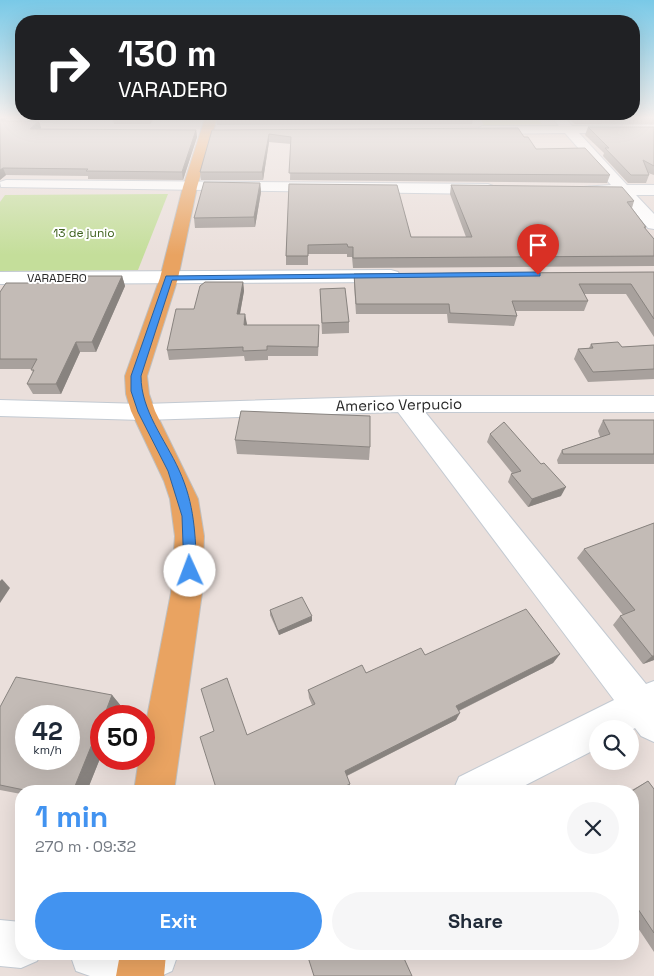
<!DOCTYPE html>
<meta charset="utf-8">
<style>
body{margin:0;font-family:"Space Grotesk",sans-serif;background:#f6f6f7;color:#1f2937;height:100vh;display:flex;flex-direction:column;font-size:19px;white-space:nowrap}
*{box-sizing:border-box;margin:0}
p{font-size:16px;color:#747a83}
.icon{flex:none;width:28px;height:28px;fill:none;stroke:currentColor;stroke-width:2;stroke-linecap:round;stroke-linejoin:round}
.map{position:relative;flex:1;overflow:hidden}
.panel{position:absolute;left:15px;top:785px;width:624px;height:175px;display:flex;flex-direction:column;background:#fff;border-radius:20px;box-shadow:0 5px 20px #0002}
.panel>*{flex:none}
.top-card{position:absolute;left:15px;top:15px;width:625px;height:105px;border-radius:20px;box-shadow:0 5px 20px #0002;background:#202124;color:#fff;overflow:hidden}
.tools{position:absolute;left:589px;top:720px;display:grid;gap:10px}
.tools a{display:grid;place-items:center;width:50px;height:50px;border-radius:50%;background:#fff;box-shadow:0 5px 20px #0002;font-size:25px}
.speed{position:absolute;left:15px;top:705px;display:flex;gap:10px;font-size:25px;font-weight:700;text-align:center}
.speed>*{display:grid;place-content:center;width:65px;height:65px;border-radius:50%;background:#fff;box-shadow:0 5px 20px #0002;line-height:1}
.speed small{font-size:12px;font-weight:400}
.speed .limit{border:8px solid #d22;background:#fff;color:#111}
.pin{position:absolute;display:grid;place-items:center;width:42px;height:42px;color:#fff;margin:-51px -21px;border-radius:50% 50% 50% 0;rotate:-45deg;box-shadow:0 0 5px #0007}
.pin .icon{rotate:45deg}
.me{position:absolute;width:55px;margin:-28px;rotate:358deg;stroke-linejoin:round;filter:drop-shadow(0 0 4px #0008)}
.turn{display:flex;align-items:center;gap:18px;height:105px;padding:0 20px;font-size:22px}
.turn .icon{width:65px;height:65px;stroke-width:2.5}
.turn b{display:block;font-size:35px;line-height:42px}
.round{display:grid;place-items:center;flex:none;width:52px;height:52px;border-radius:26px;background:#f6f6f7}
.overview{display:flex;align-items:center;justify-content:space-between;height:85px;padding:0 20px}
h1{font-size:30px;font-weight:700;line-height:38px;color:#4293f0}
.button{display:flex;gap:10px;margin-top:auto;padding:10px 20px}
.button a{flex:1;height:58px;border-radius:30px;background:#4293f0;color:#fff;font-size:20px;font-weight:700;line-height:58px;text-align:center}
.button a+a{background:#f6f6f7;color:#1f2937}
.map>svg:first-child{display:block}
.green{fill:#c4de9a}
.pitch{fill:#dae596}
.lines{fill:none;stroke-linecap:round;stroke-linejoin:round}
.minor-casing{stroke:#c3cad2;stroke-width:2}
.major-casing{stroke:#bfbfbf;stroke-width:2}
.minor{fill:#fff;fill-rule:evenodd}
.major{fill:#e9a361;fill-rule:evenodd}
.wall{fill:#a8a19d}
.shaded-wall{fill:#88837f}
.building{fill:#c3bbb6;stroke:#88837f;fill-rule:evenodd}
.route{fill:#4293f0;stroke:#2b609c}
.labels{text-anchor:middle;stroke-width:4;stroke-linejoin:round;paint-order:stroke}
.far-park-label{font-size:12px;fill:#3e611d;stroke:#fff}
.far-street-label{font-size:12px;fill:#292929;stroke:#fff}
.street-label{font-size:15px;fill:#292929;stroke:#fff}
</style>
<div class="map">
<svg width="654" height="976" viewBox="0 0 654 976">
<rect width="100%" height="100%" fill="#eadfdb"/>
<polygon class="green" points="168,194 138,270 0,271 0,202 5,195"/>
<polygon class="pitch" points="480,118 537,118 542,124 484,125"/>
<g class="lines">
<g class="minor-casing">
<g id="minor">
<polygon points="557,118 565,118 572,126 654,125 654,133 579,133 627,185 654,185 654,195 636,195 654,214 654,229 648,228 619,195 583,193 580,190 583,187 611,185 565,133 482,134 476,130 482,126 559,126 555,121"/>
<polygon points="6,180 488,184 493,186 496,189 493,192 488,194 1,187 0,182"/>
<polygon points="391,270 398,272 400,276 398,280 391,282 0,284 0,272"/>
<polygon points="405,396 654,396 654,412 425,412 646,684 654,681 654,742 641,736 635,728 630,731 630,729 598,729 598,748 514,791 453,791 459,777 614,700 398,412 143,420 0,416 0,400 143,404"/>
<polygon points="0,920 21,922 21,954 41,954 37,961 21,968 0,966"/>
<polygon points="70,954 178,954 172,971 161,976 90,976 76,971"/>
</g>
</g>
<g class="major-casing">
<g id="major">
<polygon points="205,118 217,118 197,187 178,278 147,376 149,394 155,411 198,499 204,536 202,593 174,791 134,791 139,759 144,759 144,733 171,593 175,536 170,499 164,481 131,411 126,394 125,376 160,278 183,187"/>
<polygon points="120,954 166,954 164,976 116,976"/>
</g>
</g>
<use href="#minor" class="minor"/>
<use href="#major" class="major"/>
</g>
<g class="wall">
<polygon points="115,118 154,118 150,124 114,124 113,120"/>
<polygon points="571,118 654,118 654,124 575,124 570,120"/>
<polygon points="216,119 473,119 472,124 217,125"/>
<polygon points="6,121 39,121 41,128 40,129 196,130 197,137 183,180 88,179 88,176 6,175 0,180"/>
<polygon points="588,127 654,127 654,175 648,173 649,175 646,183 628,183 603,156 604,153 585,135"/>
<polygon points="212,130 524,137 536,149 610,175 607,183 290,180 291,144 269,142 263,180 201,180 200,172"/>
<polygon points="260,183 261,192 255,227 195,228 194,218"/>
<polygon points="289,184 411,237 466,237 450,194 451,185 634,201 632,208 646,227 645,229 654,239 654,266 353,268 352,257 347,257 347,254 308,254 308,265 286,265 286,256"/>
<polygon points="654,272 654,337 626,294 584,294 588,301 584,311 516,311 517,316 514,326 448,323 447,314 356,314 354,284 354,274"/>
<polygon points="122,276 125,286 96,352 80,352 61,394 33,394 27,384 33,373 32,369 0,369 0,292 48,283"/>
<polygon points="243,282 244,291 240,314 247,325 319,334 318,356 268,356 268,360 245,361 244,356 169,360 167,350 194,309"/>
<polygon points="320,289 349,322 349,333 322,334"/>
<polygon points="591,344 622,347 654,345 654,379 588,382 574,359 578,349 589,348"/>
<polygon points="603,420 654,420 654,464 558,464 557,460 562,450 600,437 598,431"/>
<polygon points="490,434 561,496 528,507 508,482 511,474 512,473 487,442"/>
<polygon points="235,440 370,447 369,460 237,454"/>
<polygon points="654,523 654,660 643,664 613,625 620,616 623,615 577,558 584,549"/>
<polygon points="270,610 312,621 279,635 270,615"/>
<polygon points="560,654 553,663 459,711 456,720 347,776 349,789 309,698 308,690 425,655"/>
<polygon points="112,695 121,706 117,716 101,716 101,756 87,791 21,791 21,794 0,790 0,707"/>
<polygon points="648,781 654,789 654,952 632,919 632,791 630,791"/>
</g>
<g class="shaded-wall">
<polygon points="0,118 5,118 6,123 0,124"/>
<polygon points="150,118 154,118 150,124 149,120"/>
<polygon points="39,121 41,128 33,136 30,129"/>
<polygon points="196,130 197,137 183,180 182,172"/>
<polygon points="269,134 269,142 263,180 262,172"/>
<polygon points="3,168 6,175 0,180 0,170"/>
<polygon points="260,183 261,192 255,227 254,217"/>
<polygon points="122,276 125,286 96,352 92,342"/>
<polygon points="243,282 244,291 238,324 237,314"/>
<polygon points="245,314 247,324 245,334 244,325"/>
<polygon points="76,342 80,352 61,394 56,384"/>
<polygon points="566,487 561,496 528,507 532,499"/>
<polygon points="2,579 10,588 0,603 0,581"/>
<polygon points="312,616 312,621 279,635 278,631"/>
<polygon points="560,654 553,663 452,714 456,706"/>
<polygon points="652,656 654,656 654,660 643,664"/>
<polygon points="112,695 121,706 117,716 104,716"/>
<polygon points="460,713 456,720 344,777 345,771"/>
<polygon points="101,722 101,756 87,791 73,791"/>
<polygon points="350,784 349,789 346,791 335,791"/>
</g>
<g class="building">
<polygon points="115,118 150,118 149,120 113,120"/>
<polygon points="216,118 472,118 473,119 216,119"/>
<polygon points="0,121 39,121 30,129 196,130 182,172 86,171 88,169 3,168 0,170"/>
<polygon points="588,127 654,127 654,166 643,160 649,175 631,175 605,148 609,148"/>
<polygon points="518,128 524,137 528,137 536,149 585,148 610,175 289,173 291,137 269,134 262,172 200,172 212,130"/>
<polygon points="204,182 260,183 254,217 194,218"/>
<polygon points="289,184 397,185 411,237 472,237 451,185 622,187 634,201 627,202 646,227 644,227 654,239 654,256 353,258 353,247 348,247 347,244 308,245 308,256 286,256"/>
<polygon points="654,272 654,319 631,284 579,284 588,301 512,301 517,316 450,313 449,304 356,304 354,274"/>
<polygon points="82,276 122,276 92,342 76,342 56,384 27,384 34,370 31,370 37,359 0,359 0,292 6,283 48,283 50,280 80,280"/>
<polygon points="205,282 243,282 237,314 245,314 244,325 319,325 318,347 267,346 267,350 243,351 243,347 167,350 176,309 194,309 200,286"/>
<polygon points="345,288 349,322 322,323 320,289"/>
<polygon points="618,342 622,347 654,345 654,369 593,372 578,349 593,348 591,344"/>
<polygon points="241,411 370,416 370,447 235,440"/>
<polygon points="603,420 654,420 654,454 563,454 562,450 610,434"/>
<polygon points="504,422 541,464 544,463 566,487 532,499 511,474 521,471 490,434"/>
<polygon points="654,523 654,656 652,656 620,616 635,610 584,549"/>
<polygon points="302,597 312,616 278,631 270,610"/>
<polygon points="526,609 560,654 456,706 460,713 345,771 350,784 335,791 217,791 200,737 214,731 201,689 227,678 247,735 315,704 308,690 362,665 366,673 421,648 425,655"/>
<path d="M16 677 112 695 104 716H101V722L73 791H29L0 785V707ZM26 716H69V759H26Z"/>
<polygon points="648,781 654,789 654,933 632,900 632,791"/>
<polygon points="307,954 402,954 412,976 314,976"/>
</g>
<linearGradient id="sky" x2="0" y2="1"><stop stop-color="#79c9e7"/><stop offset="0.46" stop-color="#f6f1ef"/><stop offset="1" stop-color="#f6f1ef" stop-opacity="0"/></linearGradient>
<rect width="654" height="255" fill="url(#sky)"/>
<path class="route" d="M538 272 540 273V276L172 280 141 376C141 411 165 439 179 470 195 505 195 534 197 571L195 575 190 576 186 575 184 571 182 516 168 471 138 412 131 391V376L166 276Z"/>
<g class="labels">
<g class="far-park-label">
<text x="84" y="237">13 de junio</text>
</g>
<g class="far-street-label">
<text x="57" y="282">VARADERO</text>
</g>
<g class="street-label">
<text transform="translate(399 405) rotate(-1)" y="5">Americo Verpucio</text>
</g>
</g>
</svg>
<div class="tools">
<a><svg class="icon" aria-label="search" viewBox="0 0 24 24"><circle cx="10" cy="10" r="6"/><path d="M15 15l6 6"/></svg></a>
</div>
<div class="speed"><div>42<small>km/h</small></div><div class="limit">50</div></div>
<div class="pin" style="left:538px;top:275px;background:#d93025"><svg class="icon" aria-label="arrive" viewBox="0 0 24 24"><path d="M6 21V4h12l-3 4 3 4H6"/></svg></div>
<svg class="me" style="left:190px;top:571px" viewBox="-20 -20 40 40"><circle r="19" fill="#fff"/><path d="M0-13L10 11 0 6-10 11z" fill="#4293f0"/></svg>
<div class="top-card">
<div class="turn"><svg class="icon" aria-label="right" viewBox="0 0 24 24"><path d="M7 20v-9h11M14 6l5 5-5 5"/></svg><div><b>130 m</b>VARADERO</div></div>
</div>
<section class="panel">
<div class="overview"><div><h1>1 min</h1><p>270 m · 09:32</p></div><a class="round"><svg class="icon" aria-label="close" viewBox="0 0 24 24"><path d="M6 6l12 12M18 6L6 18"/></svg></a></div>
<div class="button"><a>Exit</a><a>Share</a></div>
</section>
</div>
